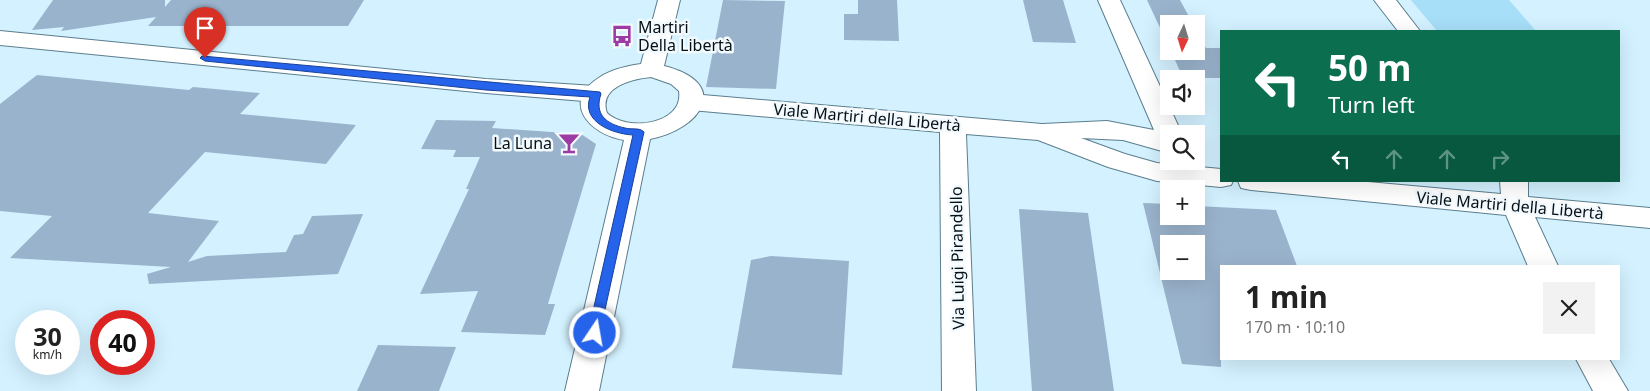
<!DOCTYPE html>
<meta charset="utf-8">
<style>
body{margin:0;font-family:"Noto Sans",sans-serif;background:#f2f2f2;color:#222;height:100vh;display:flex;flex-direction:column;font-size:19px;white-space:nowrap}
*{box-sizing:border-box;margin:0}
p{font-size:16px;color:#767676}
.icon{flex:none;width:28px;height:28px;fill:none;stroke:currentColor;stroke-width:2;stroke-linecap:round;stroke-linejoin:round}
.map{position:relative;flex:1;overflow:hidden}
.side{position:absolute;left:1220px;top:265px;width:400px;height:95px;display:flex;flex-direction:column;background:#fff;border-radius:0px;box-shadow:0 5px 20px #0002}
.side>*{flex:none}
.guide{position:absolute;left:1220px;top:30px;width:400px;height:152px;border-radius:0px;box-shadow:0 5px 20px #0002;background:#0b6e4f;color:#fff;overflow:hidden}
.needle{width:32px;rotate:184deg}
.fabs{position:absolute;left:1160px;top:15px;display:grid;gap:10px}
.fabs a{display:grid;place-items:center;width:45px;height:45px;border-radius:0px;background:#fff;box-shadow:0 5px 20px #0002;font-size:25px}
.speed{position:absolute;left:15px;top:310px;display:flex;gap:10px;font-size:25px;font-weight:700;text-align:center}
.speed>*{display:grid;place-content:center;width:65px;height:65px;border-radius:50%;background:#fff;box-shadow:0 5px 20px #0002;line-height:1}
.speed small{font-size:12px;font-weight:400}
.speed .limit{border:8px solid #d22;background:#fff;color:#111}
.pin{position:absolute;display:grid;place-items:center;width:42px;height:42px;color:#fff;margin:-51px -21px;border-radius:50% 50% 50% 0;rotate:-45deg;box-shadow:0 0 5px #0007}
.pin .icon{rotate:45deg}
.me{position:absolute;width:55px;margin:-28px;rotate:12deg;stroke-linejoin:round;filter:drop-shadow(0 0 4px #0008)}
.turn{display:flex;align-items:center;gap:18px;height:105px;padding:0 25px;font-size:22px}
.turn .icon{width:65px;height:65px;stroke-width:2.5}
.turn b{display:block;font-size:35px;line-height:42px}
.lanes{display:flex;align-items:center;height:48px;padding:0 25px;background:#0003;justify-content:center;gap:25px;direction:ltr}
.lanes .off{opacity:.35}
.round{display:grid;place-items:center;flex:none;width:52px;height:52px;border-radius:0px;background:#f2f2f2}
.head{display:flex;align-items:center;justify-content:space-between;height:85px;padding:0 25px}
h1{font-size:30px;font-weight:700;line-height:38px}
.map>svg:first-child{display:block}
.green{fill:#a7def8}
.building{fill:#9ab3cc;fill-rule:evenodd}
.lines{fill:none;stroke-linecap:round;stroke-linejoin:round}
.minor-casing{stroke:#5b7e8d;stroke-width:2}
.tertiary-casing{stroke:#5b7e8d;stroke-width:2}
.minor{fill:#fff;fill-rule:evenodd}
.tertiary{fill:#fff;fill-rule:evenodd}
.route{fill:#2563eb;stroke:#184099}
.labels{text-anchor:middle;stroke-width:5;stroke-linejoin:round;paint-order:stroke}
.poi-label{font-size:16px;fill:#051117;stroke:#f3fafe;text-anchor:start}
.street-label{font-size:16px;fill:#051117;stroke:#f3fafe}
</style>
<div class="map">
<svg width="1650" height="391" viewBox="0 0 1650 391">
<rect width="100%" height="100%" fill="#d3f1ff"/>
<polygon class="green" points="1411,0 1509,0 1536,31 1437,31"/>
<g class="building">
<polygon points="53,0 165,0 165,7 171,0 364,0 348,26 148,26 156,17 61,31 64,27 32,30"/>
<polygon points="723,0 785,1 776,89 706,87"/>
<polygon points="858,0 897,0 899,41 844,40 844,14 858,14"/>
<polygon points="1023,0 1063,0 1076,43 1033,42"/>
<polygon points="1147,0 1180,0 1193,24 1169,24 1169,47"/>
<polygon points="1196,29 1206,48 1221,48 1221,78 1183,78 1171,51 1196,51"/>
<polygon points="37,75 189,90 193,87 260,93 240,114 356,125 326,164 205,152 148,213 219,221 188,262 207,256 286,252 294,235 303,234 312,216 363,214 338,274 149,284 147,274 171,267 10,258 52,216 0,211 0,104"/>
<polygon points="436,120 496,121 492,128 581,134 596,144 548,304 555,304 545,335 461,332 478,291 420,294 469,189 466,189 480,157 453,157 456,150 421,149"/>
<path d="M1143 203 1169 204V216H1196V206L1276 210 1297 266H1221V367L1182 364ZM1169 244H1196V271H1169Z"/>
<polygon points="1019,209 1088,213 1114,391 1032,391"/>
<polygon points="771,256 849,261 842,375 732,368 751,260"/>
<polygon points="378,345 456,347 439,391 357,391"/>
</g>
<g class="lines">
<g class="minor-casing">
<g id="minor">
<polygon points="1098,0 1120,0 1182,134 1169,134 1169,153 1123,140 1081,138 1125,154 1157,163 1221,169 1221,181 1233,181 1231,185 1221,187 1157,181 1108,167 1038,140 966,134 976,391 942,391 940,132 691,110 682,108 679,102 682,96 691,94 1042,124 1107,121 1154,130"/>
<polygon points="1374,0 1396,0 1420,31 1398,31"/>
<polygon points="0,31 486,79 596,86 605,89 608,94 605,99 596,102 486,93 0,45"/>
<polygon points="1238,181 1357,181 1501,194 1500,181 1528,181 1528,197 1650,208 1650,228 1535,217 1558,266 1528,266 1506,215 1251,190 1241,188"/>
<polygon points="1576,359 1609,359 1628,391 1593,391"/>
</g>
</g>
<g class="tertiary-casing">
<path id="tertiary" d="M658 0H680L664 66C732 83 702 129 650 139L599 391H565L624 140C589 134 560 102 600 77 612 69 627 66 641 64ZM651 77 671 84 679 91C684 125 627 132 607 113 598 87 632 79 651 77Z"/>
</g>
<use href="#minor" class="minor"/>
<use href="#tertiary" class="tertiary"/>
</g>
<path class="route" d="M202 56 600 92 601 94C594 114 606 124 625 128 632 130 639 127 644 132L599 337 595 338 588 333 633 135C613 134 581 122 590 97L486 90 205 61 200 58Z"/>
<defs>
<g id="bus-bare" transform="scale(1.725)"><path d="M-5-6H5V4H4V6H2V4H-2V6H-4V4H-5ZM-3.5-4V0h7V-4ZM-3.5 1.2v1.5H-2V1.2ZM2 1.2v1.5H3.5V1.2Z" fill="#9c3ba3" stroke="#f3fafe" stroke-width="2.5" paint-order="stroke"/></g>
<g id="bar-bare" transform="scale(1.725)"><path d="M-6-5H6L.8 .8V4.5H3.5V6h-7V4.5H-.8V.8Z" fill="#9c3ba3" stroke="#f3fafe" stroke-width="2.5" paint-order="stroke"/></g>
</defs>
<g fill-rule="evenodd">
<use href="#bus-bare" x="622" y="36"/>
<use href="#bar-bare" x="569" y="143"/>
</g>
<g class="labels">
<g class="poi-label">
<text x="638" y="33">Martiri<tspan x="638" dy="18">Della Libertà</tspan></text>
<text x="552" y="149" text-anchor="end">La Luna</text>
</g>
<g class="street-label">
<text transform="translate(867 117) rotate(5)" y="6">Viale Martiri della Libertà</text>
<text transform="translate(1510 205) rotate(5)" y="6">Viale Martiri della Libertà</text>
<text transform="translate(957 258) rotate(-91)" y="6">Via Luigi Pirandello</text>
</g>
</g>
</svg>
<div class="fabs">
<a><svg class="needle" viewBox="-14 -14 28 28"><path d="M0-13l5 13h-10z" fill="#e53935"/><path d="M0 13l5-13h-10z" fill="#767676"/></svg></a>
<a><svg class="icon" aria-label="sound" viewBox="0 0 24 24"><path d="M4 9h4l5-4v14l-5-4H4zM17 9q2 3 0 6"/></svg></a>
<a><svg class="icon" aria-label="search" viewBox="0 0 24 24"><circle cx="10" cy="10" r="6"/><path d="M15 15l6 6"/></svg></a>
<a>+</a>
<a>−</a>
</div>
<div class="speed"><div>30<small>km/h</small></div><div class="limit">40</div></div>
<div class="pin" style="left:205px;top:58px;background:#d93025"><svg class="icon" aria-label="arrive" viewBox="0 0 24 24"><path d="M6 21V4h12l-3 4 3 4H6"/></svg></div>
<svg class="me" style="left:595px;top:333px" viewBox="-20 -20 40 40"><circle r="17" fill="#2563eb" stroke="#fff" stroke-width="3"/><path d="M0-11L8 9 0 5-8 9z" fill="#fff"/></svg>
<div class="guide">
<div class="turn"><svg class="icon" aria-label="left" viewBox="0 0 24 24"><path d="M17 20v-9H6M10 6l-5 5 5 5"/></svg><div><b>50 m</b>Turn left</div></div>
<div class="lanes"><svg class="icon" aria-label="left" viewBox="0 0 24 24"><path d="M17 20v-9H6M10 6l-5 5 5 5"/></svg><svg class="icon off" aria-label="ahead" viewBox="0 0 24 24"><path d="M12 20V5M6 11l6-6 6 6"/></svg><svg class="icon off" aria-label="ahead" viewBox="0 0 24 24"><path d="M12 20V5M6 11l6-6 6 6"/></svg><svg class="icon off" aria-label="right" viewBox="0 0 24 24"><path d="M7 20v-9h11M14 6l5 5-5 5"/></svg></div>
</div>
<section class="side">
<div class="head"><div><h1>1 min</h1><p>170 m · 10:10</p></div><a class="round"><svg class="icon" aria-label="close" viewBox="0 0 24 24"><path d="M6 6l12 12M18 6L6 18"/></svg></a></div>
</section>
</div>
